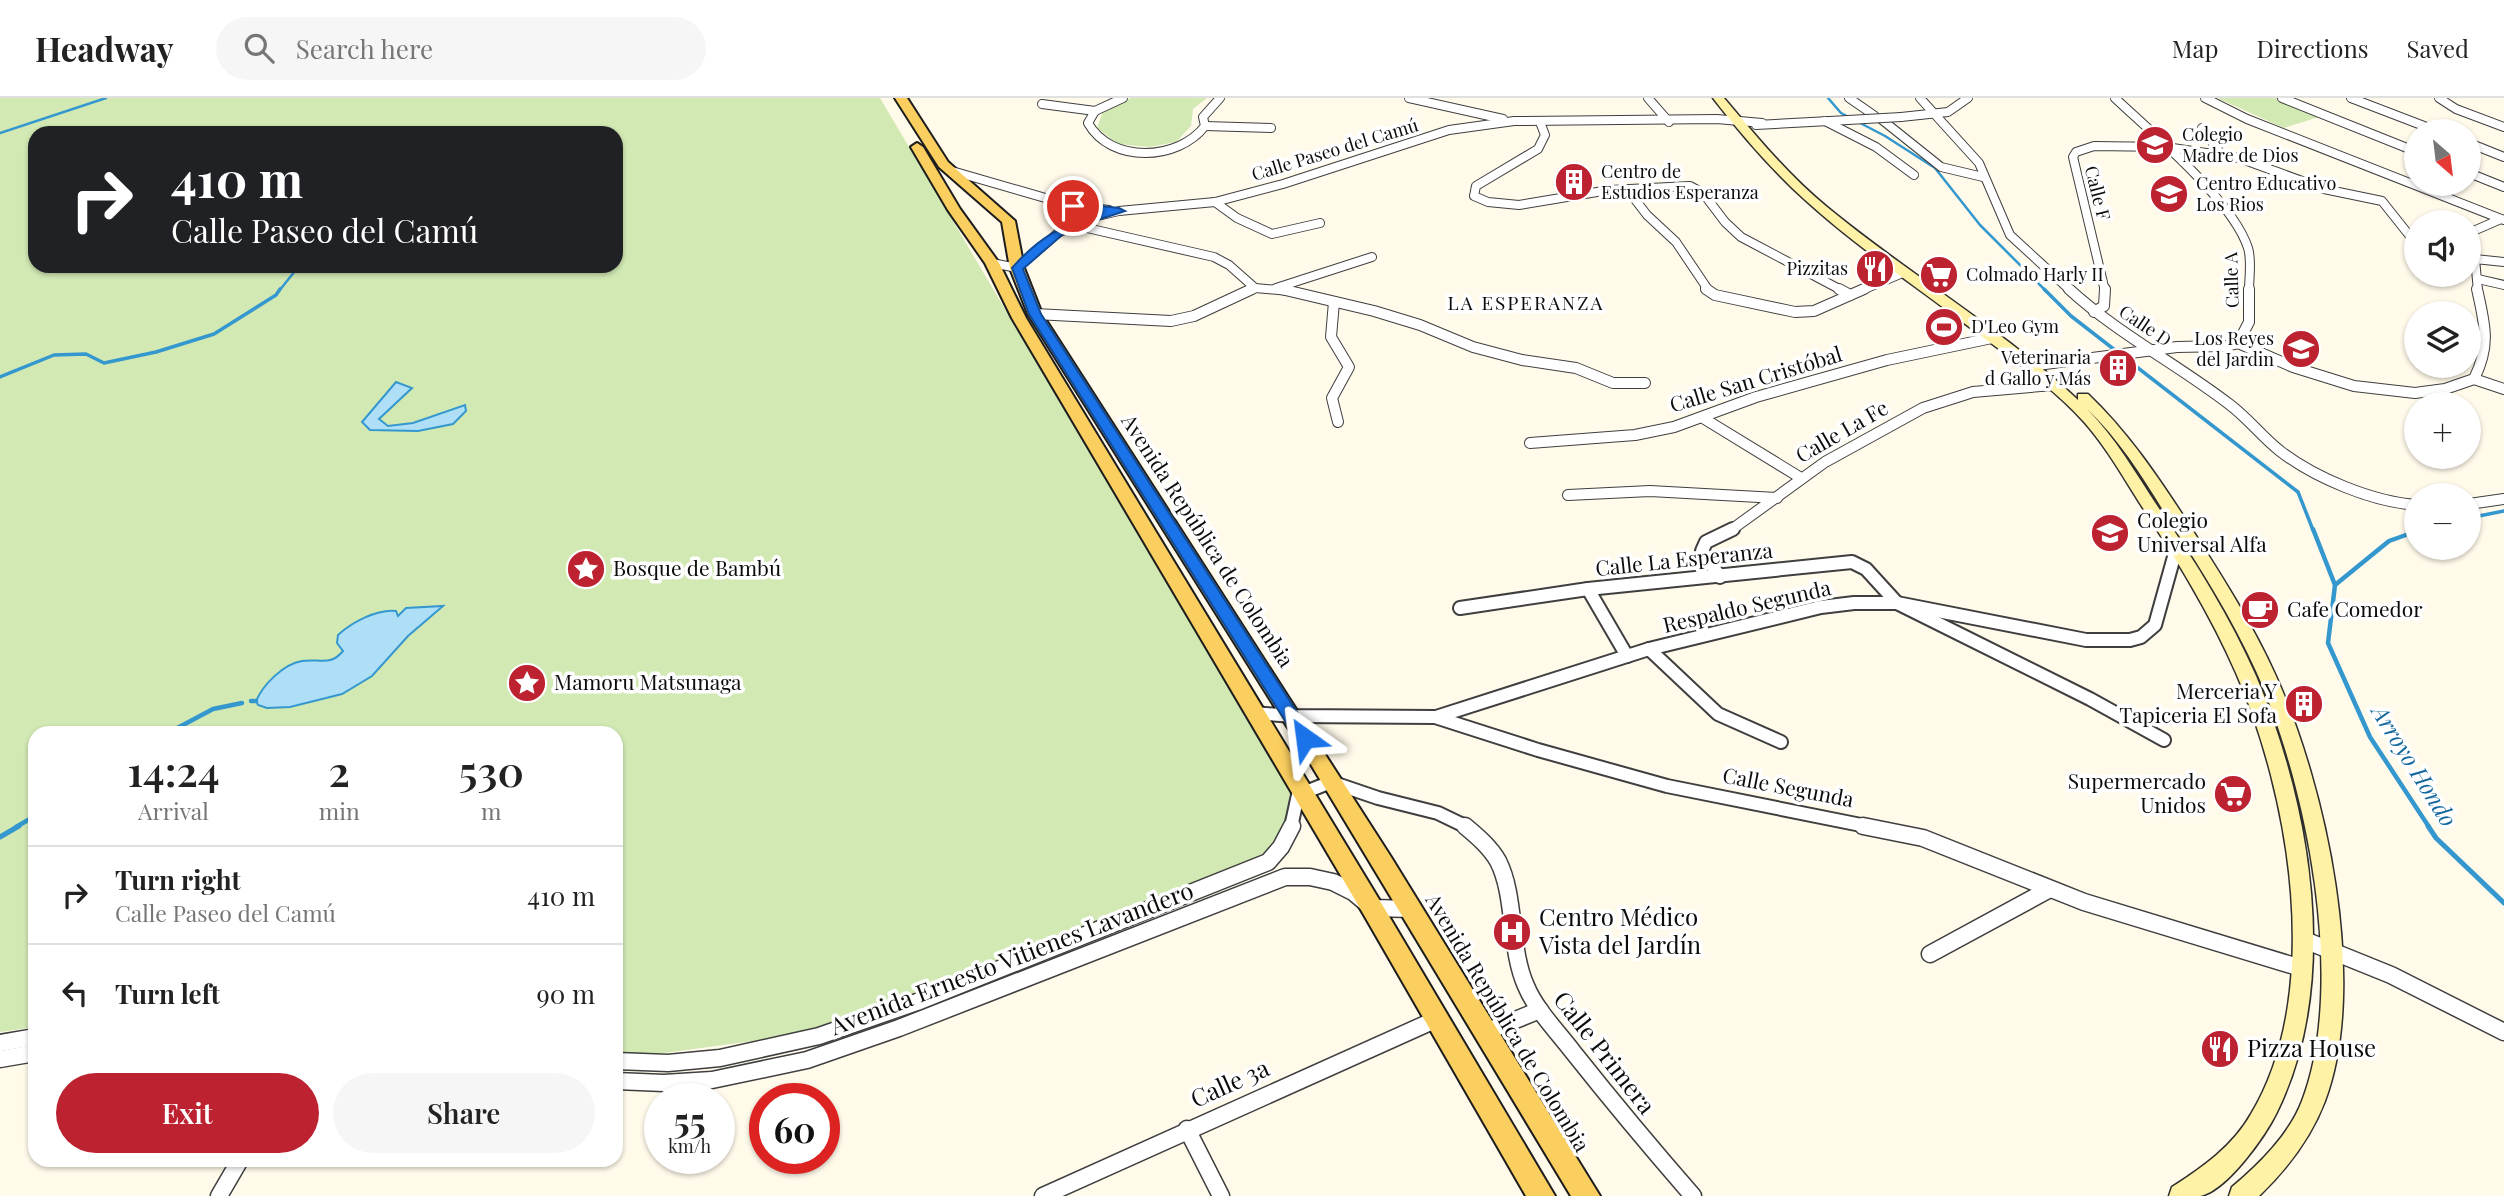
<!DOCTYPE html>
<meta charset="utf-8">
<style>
body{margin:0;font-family:"Playfair Display",serif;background:#f6f6f6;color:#222;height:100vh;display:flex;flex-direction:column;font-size:26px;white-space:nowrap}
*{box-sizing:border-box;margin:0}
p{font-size:23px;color:#767676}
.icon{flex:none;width:38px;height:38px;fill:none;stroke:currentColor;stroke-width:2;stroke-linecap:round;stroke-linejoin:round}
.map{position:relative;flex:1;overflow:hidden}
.panel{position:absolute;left:28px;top:628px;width:595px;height:441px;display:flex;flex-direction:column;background:#fff;border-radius:21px;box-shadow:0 2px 5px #0004}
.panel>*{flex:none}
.hud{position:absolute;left:28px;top:28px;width:595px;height:147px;border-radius:21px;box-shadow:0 2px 5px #0004;background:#202124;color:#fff;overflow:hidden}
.needle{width:46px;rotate:152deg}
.fabs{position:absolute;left:2404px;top:21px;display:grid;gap:14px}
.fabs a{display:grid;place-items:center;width:77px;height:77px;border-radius:50%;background:#fff;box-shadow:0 2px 5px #0004;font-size:35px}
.speed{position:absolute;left:644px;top:985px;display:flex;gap:14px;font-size:35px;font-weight:700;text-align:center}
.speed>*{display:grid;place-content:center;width:91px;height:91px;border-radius:50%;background:#fff;box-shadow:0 2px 5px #0004;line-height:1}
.speed small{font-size:18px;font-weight:400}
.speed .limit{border:10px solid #d22;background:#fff;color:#111}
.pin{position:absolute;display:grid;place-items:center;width:60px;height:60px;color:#fff;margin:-30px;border:4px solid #fff;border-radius:50%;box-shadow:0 2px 7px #0007}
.me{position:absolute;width:77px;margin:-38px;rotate:329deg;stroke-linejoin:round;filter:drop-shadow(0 0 5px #0008)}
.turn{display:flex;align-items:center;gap:24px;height:147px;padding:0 28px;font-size:32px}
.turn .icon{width:91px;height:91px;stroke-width:2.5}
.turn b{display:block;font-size:49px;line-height:60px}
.eta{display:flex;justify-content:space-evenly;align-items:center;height:119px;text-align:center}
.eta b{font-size:42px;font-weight:600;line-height:49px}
.action{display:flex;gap:14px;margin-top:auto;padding:14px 28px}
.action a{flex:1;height:80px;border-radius:42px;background:#bd2231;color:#fff;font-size:28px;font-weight:600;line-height:80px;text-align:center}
.action a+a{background:#f6f6f6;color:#222}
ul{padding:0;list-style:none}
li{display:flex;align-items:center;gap:21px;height:98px;padding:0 28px;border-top:2px solid #e0e0e0}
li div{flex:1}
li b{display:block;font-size:26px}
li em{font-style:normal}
header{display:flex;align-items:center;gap:42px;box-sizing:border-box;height:98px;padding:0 35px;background:#fff;border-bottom:2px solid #e0e0e0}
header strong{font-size:33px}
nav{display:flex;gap:38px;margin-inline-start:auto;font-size:24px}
.search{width:490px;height:63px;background:#f6f6f6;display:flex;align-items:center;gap:18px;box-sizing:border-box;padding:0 24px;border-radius:38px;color:#767676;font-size:26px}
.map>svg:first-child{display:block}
.green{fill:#d2e9b4;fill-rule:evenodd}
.water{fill:#aedff7;stroke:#3498cf;stroke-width:2}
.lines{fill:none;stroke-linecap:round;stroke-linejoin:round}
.stream-far3{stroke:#3498cf;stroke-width:2.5}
.stream-far2{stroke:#3498cf;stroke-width:3.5}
.stream-far1{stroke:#3498cf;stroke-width:4.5}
.stream{stroke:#3498cf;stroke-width:5}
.minor-far3-casing{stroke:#3f3f3f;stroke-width:10}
.minor-far2-casing{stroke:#3f3f3f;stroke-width:12}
.minor-far1-casing{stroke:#3f3f3f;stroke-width:16}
.minor-casing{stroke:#3f3f3f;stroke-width:19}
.secondary-casing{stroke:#2e2e2e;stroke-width:3}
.primary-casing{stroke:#1d1d1d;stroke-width:4}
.minor-far3{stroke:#fff;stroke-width:8}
.minor-far2{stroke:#fff;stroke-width:10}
.minor-far1{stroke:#fff;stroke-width:12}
.minor{stroke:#fff;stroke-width:16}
.secondary{fill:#fff1a5;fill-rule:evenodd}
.primary{fill:#face5f;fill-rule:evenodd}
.minor-bridge-casing{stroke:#3f3f3f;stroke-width:10;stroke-linecap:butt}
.minor-bridge{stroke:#fff;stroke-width:8}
.route{fill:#1a73e8;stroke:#114b97;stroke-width:2}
.labels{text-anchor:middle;stroke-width:7;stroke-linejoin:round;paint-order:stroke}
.far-poi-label{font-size:18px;fill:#0c0c0c;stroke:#fff;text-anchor:start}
.far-street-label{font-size:18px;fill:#0c0c0c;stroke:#fff}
.far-neighbourhood-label{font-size:19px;letter-spacing:2px;fill:#0c0c0c;stroke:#fff}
.street-label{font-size:21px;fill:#0c0c0c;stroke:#fff}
.poi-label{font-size:21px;fill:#0c0c0c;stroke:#fff;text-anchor:start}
.water-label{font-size:23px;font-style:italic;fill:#14689e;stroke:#fff}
.near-poi-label{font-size:24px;fill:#0c0c0c;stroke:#fff;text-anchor:start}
.near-street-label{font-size:24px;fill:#0c0c0c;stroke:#fff}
</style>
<header>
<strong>Headway</strong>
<div class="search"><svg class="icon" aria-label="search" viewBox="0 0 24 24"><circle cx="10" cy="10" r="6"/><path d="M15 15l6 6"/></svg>Search here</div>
<nav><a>Map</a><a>Directions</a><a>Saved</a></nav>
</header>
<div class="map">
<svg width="2504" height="1098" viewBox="0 0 2504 1098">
<rect width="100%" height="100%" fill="#fffaea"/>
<g class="green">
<path d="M0 0H880L1291 694 1287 723 1263 759 1060 846 804 936 642 958 616 955V635H35V929L0 934ZM35 35H616V168H35Z"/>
<polygon points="1131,0 1207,0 1193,11 1191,28 1176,44 1149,49 1118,46 1097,30 1103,13"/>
<polygon points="2217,0 2278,0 2322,18 2284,30"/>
</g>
<g class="water">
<polygon points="396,284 412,290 379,321 388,328 413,325 465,307 466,313 453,326 418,333 370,332 362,324"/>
<path d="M443 508 408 538 372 578 342 596 290 609 267 610 258 607 256 603C263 587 283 566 302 563 319 560 330 569 343 553L337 545 338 537C352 524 377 511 396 513L398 518 406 510Z"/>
</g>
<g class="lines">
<g class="stream-far3">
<polyline points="1828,0 1841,15 1885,38 1935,70 1980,127 2046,193"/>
<polyline points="0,35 106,0"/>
<polyline points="279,193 299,168"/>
</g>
<g class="stream-far2">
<polyline points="2044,191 2071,218 2298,394 2313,432"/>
<polyline points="0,279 54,257 86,256 104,265 156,254 214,236 276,197 280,191"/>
<polyline points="2469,420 2504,413"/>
</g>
<g class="stream-far1">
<polyline points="2313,431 2335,487 2328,545 2370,639 2429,729"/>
<polyline points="2335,487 2389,443 2417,433"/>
<polyline points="251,603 256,603"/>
<polyline points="168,635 213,611 242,605"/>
<polyline points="16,729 35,718"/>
</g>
<g class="stream">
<polyline points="2428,728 2436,740 2504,805"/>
<polyline points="0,739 19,728"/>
</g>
<g class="minor-far3-casing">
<g id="minor-far3">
<path d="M1123 0 1095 13 1088 25C1111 66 1178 63 1205 28L1203 19 1220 0"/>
<polyline points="1409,0 1503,21"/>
<polyline points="1648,0 1669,24"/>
<polyline points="1849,0 1875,18"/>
<polyline points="1920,0 1979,65 2010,137 2071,193"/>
<path d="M2115 0C2152 35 2233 103 2248 150 2252 162 2249 180 2249 193"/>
<polyline points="2205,0 2247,21 2504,122"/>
<polyline points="2282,0 2417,54"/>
<polyline points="2351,0 2437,33"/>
<polyline points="2439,0 2456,11 2504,29"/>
<polyline points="1042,6 1095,13"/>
<polyline points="1901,19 1948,14 1968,0"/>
<polyline points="1881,21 1941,69 1983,79"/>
<polyline points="1825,23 1876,49 1914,77"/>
<polyline points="1540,24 1545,37 1538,51 1476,88 1474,98 1488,104 1519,107 1609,92 1690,88 1703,95 1725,124 1741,139 1843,193"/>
<polyline points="1756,27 1848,22"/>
<polyline points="1205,28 1271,30"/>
<polyline points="2202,30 2221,56"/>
<polyline points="2469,45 2504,59"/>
<polyline points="952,73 1073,108 1109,112"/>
<polyline points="2469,75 2504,89"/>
<polyline points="1627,91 1647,117 1676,144 1709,193"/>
<polyline points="1215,104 1237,120 1272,136 1320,125"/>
<polyline points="1074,127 1214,159 1229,167 1255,190"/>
<polyline points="2471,134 2501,121"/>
<polyline points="992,165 1017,170 1058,135 1093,119 1119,113 1215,104 1283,86 1449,32 1514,23 1717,21 1762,25"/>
<polyline points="2478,181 2504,187"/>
<polyline points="1276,190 1372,159"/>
<polyline points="1248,193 1255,190 1289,193"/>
<polyline points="1860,193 1905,174"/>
<polyline points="2105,193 2073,59 2076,54 2094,48 2166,49 2239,60 2324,91 2382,103 2417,147"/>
<polyline points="2478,193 2475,161 2504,164"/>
</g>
</g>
<g class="minor-far2-casing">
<g id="minor-far2">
<polyline points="1281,191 1374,213 1420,227 1473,249 1522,262 1576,270 1613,285 1645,285"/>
<polyline points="1706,191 1715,197 1795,214 1814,213 1864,191"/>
<polyline points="1839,191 1850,197"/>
<path d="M2069 191C2118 236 2177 266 2229 306 2248 320 2262 339 2280 353 2315 380 2373 404 2417 407"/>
<polyline points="1334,204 1331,239 1349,269 1332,300 1338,324"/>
<polyline points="2094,214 2104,208 2105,191"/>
<polyline points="1035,216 1171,223 1194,218 1252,191"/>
<polyline points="2238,245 2293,269 2354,288 2415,295 2445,291 2474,281 2504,291"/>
<polyline points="2030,268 2177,249 2227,248 2238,245 2249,224 2249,191"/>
<path d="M2474 281C2491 247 2485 227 2477 191"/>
<polyline points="1703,320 1801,380"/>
<polyline points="1530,345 1635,337 1674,329 1756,299 1887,262 1992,240"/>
<polyline points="1568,397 1650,393 1777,400"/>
<polyline points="2469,406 2504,401"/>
<polyline points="1731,432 1825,364 1923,310 1973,294 2053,287"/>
</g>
</g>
<g class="minor-far1-casing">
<g id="minor-far1">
<polyline points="1720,479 1702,453 1706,444 1733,431"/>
<polyline points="1588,491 1627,558"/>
<polyline points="1460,510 1588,491 1852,464 1866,471 1897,505 2090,601 2164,642"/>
<polyline points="1649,551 1718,616 1781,644"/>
<polyline points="1253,615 1293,618 1435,619 1538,652 1667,688 1871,729"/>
<polyline points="1436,619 1649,551 1821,509 1854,505 1897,505 2086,542 2130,542 2141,539 2155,527 2177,448"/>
<polyline points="1291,729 1298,697 1331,684 1378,700 1438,715 1467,729"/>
</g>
</g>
<g class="minor-casing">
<g id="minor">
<path d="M1465 728C1477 738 1490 749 1498 763 1516 798 1509 850 1526 888 1536 912 1557 933 1573 954 1612 1003 1652 1051 1693 1098"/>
<polyline points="1863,728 1923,740 2084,804 2301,870"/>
<polyline points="2302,841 2391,877 2504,934"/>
<polyline points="1930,856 2048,792"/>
<polyline points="1488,933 1540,912"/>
<polyline points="0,945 35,939"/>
<polyline points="0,961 35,955"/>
<polyline points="616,963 668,965 720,960 819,938 917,904 1268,764 1281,749 1292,728"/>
<polyline points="616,983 664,985 712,982 807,962 899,930 1285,779 1310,779 1333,784 1353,794 1372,810 1412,811"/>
<polyline points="1187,1031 1221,1098"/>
<polyline points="219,1098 240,1062"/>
<polyline points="1043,1098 1437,921"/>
</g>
</g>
<g class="secondary-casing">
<path id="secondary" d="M1713 0H1724C1756 38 1788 77 1827 109 1908 176 2001 230 2078 302V296H2088C2128 334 2158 379 2188 425 2219 474 2251 523 2275 576 2326 688 2369 886 2325 1003 2311 1040 2287 1071 2259 1098H2229L2232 1089C2259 1066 2289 1037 2302 1003 2347 886 2307 686 2256 573 2232 520 2201 471 2169 422 2145 383 2121 343 2087 311 2116 340 2136 376 2158 409 2195 463 2230 519 2256 578 2311 708 2341 883 2277 1014 2266 1037 2227 1093 2200 1098 2190 1098 2179 1098 2169 1098L2172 1089C2202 1070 2233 1048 2251 1016 2324 895 2290 698 2236 575 2210 515 2175 459 2139 404 2122 377 2106 349 2085 325 2049 285 2002 254 1960 222 1907 182 1852 145 1804 101 1771 71 1740 35 1713 0Z"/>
</g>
<g class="primary-casing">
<g id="primary">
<polygon points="895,0 907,0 948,64 1015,123 1024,170 1042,216 1391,759 1600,1098 1571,1098 1307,660 1028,216 1010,170 1002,124 939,69"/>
<polygon points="917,45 923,49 960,111 999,165 1026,220 1380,803 1555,1098 1526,1098 1364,817 1012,220 985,165 948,112 911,49"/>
</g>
</g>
<use href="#minor-far3" class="minor-far3"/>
<use href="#minor-far2" class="minor-far2"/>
<use href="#minor-far1" class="minor-far1"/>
<use href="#minor" class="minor"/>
<use href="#secondary" class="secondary"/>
<use href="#primary" class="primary"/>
<g class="minor-bridge-casing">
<polyline id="minor-bridge" points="1848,22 1901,19"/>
</g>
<use href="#minor-bridge" class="minor-bridge"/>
</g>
<path class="route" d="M1073 105 1119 110 1125 113 1076 129 1062 137 1023 171 1041 216 1311 636 1314 640 1311 645H1299L1029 216 1012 170C1039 139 1064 126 1103 114L1069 110V106Z"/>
<defs>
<g id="university-disc" transform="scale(2.0125)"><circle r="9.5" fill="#bd2231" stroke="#fff"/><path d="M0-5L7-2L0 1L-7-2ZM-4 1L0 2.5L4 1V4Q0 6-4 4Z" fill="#fff"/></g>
<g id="building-disc" transform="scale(2.0125)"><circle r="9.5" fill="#bd2231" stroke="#fff"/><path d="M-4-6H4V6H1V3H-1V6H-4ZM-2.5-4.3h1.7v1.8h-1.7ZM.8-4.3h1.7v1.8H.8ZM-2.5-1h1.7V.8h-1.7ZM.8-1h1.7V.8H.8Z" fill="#fff"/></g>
<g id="school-disc" transform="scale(2.0125)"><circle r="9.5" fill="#bd2231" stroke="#fff"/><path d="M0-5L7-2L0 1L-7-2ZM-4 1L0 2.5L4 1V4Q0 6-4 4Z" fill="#fff"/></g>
<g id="restaurant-disc" transform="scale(2.0125)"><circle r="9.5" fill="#bd2231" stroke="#fff"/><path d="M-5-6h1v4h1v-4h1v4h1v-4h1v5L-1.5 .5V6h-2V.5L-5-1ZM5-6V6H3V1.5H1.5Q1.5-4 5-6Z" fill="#fff"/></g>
<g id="supermarket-disc" transform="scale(2.0125)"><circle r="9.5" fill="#bd2231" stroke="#fff"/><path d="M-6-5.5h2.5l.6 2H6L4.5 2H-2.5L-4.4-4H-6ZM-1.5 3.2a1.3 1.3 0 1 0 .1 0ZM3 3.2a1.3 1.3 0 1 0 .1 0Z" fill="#fff"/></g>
<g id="stadium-disc" transform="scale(2.0125)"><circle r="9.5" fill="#bd2231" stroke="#fff"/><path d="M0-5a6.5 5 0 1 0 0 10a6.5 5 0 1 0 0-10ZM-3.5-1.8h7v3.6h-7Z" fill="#fff"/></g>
<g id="sight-disc" transform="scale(2.0125)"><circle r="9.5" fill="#bd2231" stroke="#fff"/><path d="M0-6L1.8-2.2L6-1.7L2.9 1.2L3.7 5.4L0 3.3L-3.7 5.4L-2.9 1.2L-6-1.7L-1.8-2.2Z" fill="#fff"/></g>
<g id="cafe-disc" transform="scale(2.0125)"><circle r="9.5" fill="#bd2231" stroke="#fff"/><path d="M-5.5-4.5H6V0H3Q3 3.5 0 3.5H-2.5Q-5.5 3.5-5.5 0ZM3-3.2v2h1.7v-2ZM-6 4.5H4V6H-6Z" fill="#fff"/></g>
<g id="hospital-disc" transform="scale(2.0125)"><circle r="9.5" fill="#bd2231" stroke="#fff"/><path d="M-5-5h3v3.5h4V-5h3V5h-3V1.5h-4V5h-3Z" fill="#fff"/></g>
</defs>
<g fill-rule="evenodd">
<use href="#university-disc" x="2155" y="47"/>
<use href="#building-disc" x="1574" y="84"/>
<use href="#school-disc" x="2169" y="96"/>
<use href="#restaurant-disc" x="1875" y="171"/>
<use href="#supermarket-disc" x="1939" y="177"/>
<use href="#stadium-disc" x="1944" y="229"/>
<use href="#school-disc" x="2301" y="251"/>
<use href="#building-disc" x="2118" y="270"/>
<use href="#school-disc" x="2110" y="435"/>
<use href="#sight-disc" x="586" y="471"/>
<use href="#cafe-disc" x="2260" y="512"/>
<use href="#sight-disc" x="527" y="585"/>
<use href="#building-disc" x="2304" y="606"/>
<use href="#supermarket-disc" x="2233" y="696"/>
<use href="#hospital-disc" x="1512" y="834"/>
<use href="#restaurant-disc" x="2220" y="951"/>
</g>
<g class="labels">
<g class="far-poi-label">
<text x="2182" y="43">Colegio<tspan x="2182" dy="21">Madre de Dios</tspan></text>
<text x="1601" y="80">Centro de<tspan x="1601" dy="21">Estudios Esperanza</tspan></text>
<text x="2196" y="92">Centro Educativo<tspan x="2196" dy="21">Los Rios</tspan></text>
<text x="1848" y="177" text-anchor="end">Pizzitas</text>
<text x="1966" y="183">Colmado Harly II</text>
<text x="1971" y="235">D'Leo Gym</text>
<text x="2274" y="247" text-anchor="end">Los Reyes<tspan x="2274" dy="21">del Jardin</tspan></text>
<text x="2091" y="266" text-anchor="end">Veterinaria<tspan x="2091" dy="21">d Gallo y Más</tspan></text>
</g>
<g class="far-street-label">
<text transform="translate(1335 52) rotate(-17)" y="6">Calle Paseo del Camú</text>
<text transform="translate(2097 95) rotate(76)" y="6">Calle F</text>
<text transform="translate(2232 182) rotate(-92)" y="6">Calle A</text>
<text transform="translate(2145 228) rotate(34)" y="6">Calle D</text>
</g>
<g class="far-neighbourhood-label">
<text x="1526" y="212">LA ESPERANZA</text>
</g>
<g class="street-label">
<text transform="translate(1756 282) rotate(-17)" y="7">Calle San Cristóbal</text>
<text transform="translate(1842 334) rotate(-30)" y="7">Calle La Fe</text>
<text transform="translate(1207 443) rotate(57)" y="7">Avenida República de Colombia</text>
<text transform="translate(1684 462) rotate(-6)" y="7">Calle La Esperanza</text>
<text transform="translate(1747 509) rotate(-13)" y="7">Respaldo Segunda</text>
<text transform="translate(1788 690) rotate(11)" y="7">Calle Segunda</text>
<text transform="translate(1507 925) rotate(59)" y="7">Avenida República de Colombia</text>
</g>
<g class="poi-label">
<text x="2137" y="430">Colegio<tspan x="2137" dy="24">Universal Alfa</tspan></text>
<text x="613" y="478">Bosque de Bambú</text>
<text x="2287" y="519">Cafe Comedor</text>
<text x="554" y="592">Mamoru Matsunaga</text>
<text x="2277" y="601" text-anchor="end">Merceria Y<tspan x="2277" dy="24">Tapiceria El Sofa</tspan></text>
<text x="2206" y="691" text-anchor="end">Supermercado<tspan x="2206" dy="24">Unidos</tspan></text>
</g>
<g class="water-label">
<text transform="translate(2414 668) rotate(58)" y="8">Arroyo Hondo</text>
</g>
<g class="near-poi-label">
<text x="1539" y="828">Centro Médico<tspan x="1539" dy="28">Vista del Jardín</tspan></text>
<text x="2247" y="959">Pizza House</text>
</g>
<g class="near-street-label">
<text transform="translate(1012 861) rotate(-21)" y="8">Avenida Ernesto Vitienes Lavandero</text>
<text transform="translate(1604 955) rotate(52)" y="8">Calle Primera</text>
<text transform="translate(1230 986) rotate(-24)" y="8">Calle 3a</text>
</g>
</g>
</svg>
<div class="fabs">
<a><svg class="needle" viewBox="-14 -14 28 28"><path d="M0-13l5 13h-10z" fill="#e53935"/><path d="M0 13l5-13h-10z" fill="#767676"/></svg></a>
<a><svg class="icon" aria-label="sound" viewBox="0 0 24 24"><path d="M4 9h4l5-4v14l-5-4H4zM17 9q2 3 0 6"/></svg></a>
<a><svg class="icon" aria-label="layers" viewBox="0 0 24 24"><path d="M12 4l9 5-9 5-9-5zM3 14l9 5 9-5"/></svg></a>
<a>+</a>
<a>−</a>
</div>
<div class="speed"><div>55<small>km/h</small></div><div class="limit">60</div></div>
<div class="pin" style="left:1073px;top:108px;background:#d93025"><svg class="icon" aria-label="arrive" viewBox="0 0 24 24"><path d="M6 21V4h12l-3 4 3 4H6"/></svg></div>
<svg class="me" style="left:1305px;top:640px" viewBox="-20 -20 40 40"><path d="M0-17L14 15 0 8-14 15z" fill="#1a73e8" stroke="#fff" stroke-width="4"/></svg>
<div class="hud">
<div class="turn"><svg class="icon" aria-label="right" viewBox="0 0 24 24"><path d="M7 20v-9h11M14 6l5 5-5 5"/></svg><div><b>410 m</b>Calle Paseo del Camú</div></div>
</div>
<section class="panel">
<div class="eta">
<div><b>14:24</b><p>Arrival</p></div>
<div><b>2</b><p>min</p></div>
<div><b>530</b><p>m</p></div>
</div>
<ul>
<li><svg class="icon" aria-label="right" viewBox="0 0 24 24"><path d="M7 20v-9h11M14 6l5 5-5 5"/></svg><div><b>Turn right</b><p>Calle Paseo del Camú</p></div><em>410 m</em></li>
<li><svg class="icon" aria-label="left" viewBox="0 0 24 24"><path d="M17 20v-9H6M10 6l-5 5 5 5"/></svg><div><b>Turn left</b></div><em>90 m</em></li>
</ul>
<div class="action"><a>Exit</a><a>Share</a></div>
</section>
</div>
